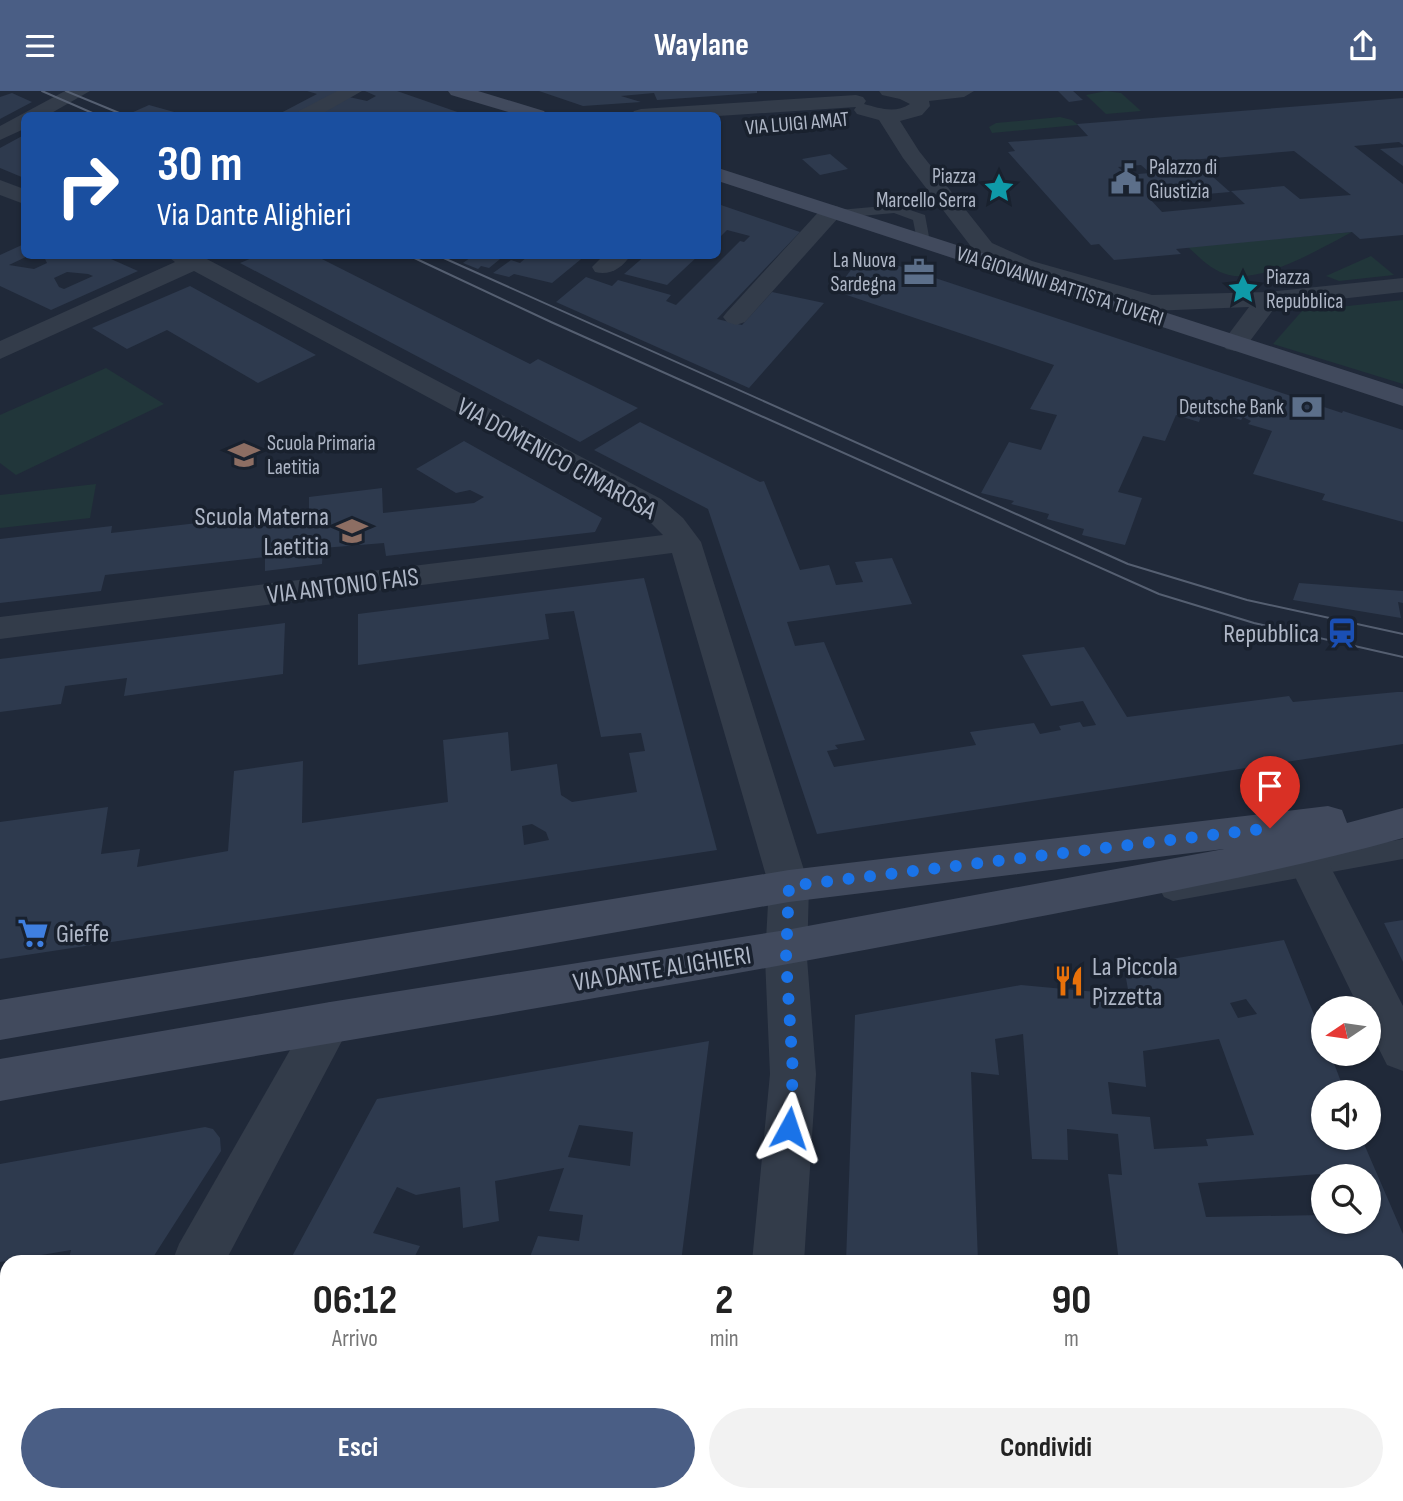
<!DOCTYPE html>
<html lang="it">
<style>
body{margin:0;font-family:"Sofia Sans Condensed",sans-serif;background:#f2f2f2;color:#222;height:100vh;display:flex;flex-direction:column;font-size:26px;white-space:nowrap}
*{box-sizing:border-box;margin:0}
p{font-size:23px;color:#767676}
.icon{flex:none;width:38px;height:38px;fill:none;stroke:currentColor;stroke-width:2;stroke-linecap:round;stroke-linejoin:round}
.map{position:relative;flex:1;overflow:hidden}
.drawer{position:absolute;left:0px;top:1164px;width:1404px;height:247px;display:flex;flex-direction:column;background:#fff;border-radius:21px 21px 0 0;box-shadow:0 2px 5px #0004}
.drawer>*{flex:none}
.hud{position:absolute;left:21px;top:21px;width:700px;height:147px;border-radius:10px;box-shadow:0 2px 5px #0004;background:#1a4fa0;color:#fff;overflow:hidden}
.needle{width:46px;rotate:257deg}
.controls{position:absolute;left:1311px;top:905px;display:grid;gap:14px}
.controls a{display:grid;place-items:center;width:70px;height:70px;border-radius:50%;background:#fff;box-shadow:0 2px 5px #0004;font-size:35px}
.pin{position:absolute;display:grid;place-items:center;width:60px;height:60px;color:#fff;margin:-72px -30px;border-radius:50% 50% 50% 0;rotate:-45deg;box-shadow:0 0 7px #0007}
.pin .icon{rotate:45deg}
.me{position:absolute;width:77px;margin:-38px;rotate:5deg;stroke-linejoin:round;filter:drop-shadow(0 0 5px #0008)}
.turn{display:flex;align-items:center;gap:24px;height:147px;padding:0 21px;font-size:32px}
.turn .icon{width:91px;height:91px;stroke-width:2.5}
.turn b{display:block;font-size:49px;line-height:60px}
.eta{display:flex;justify-content:space-evenly;align-items:center;height:119px;text-align:center}
.eta b{font-size:42px;font-weight:700;line-height:49px}
.cta{display:flex;gap:14px;margin-top:auto;padding:14px 21px}
.cta a{flex:1;height:80px;border-radius:42px;background:#4a5e85;color:#fff;font-size:28px;font-weight:700;line-height:80px;text-align:center}
.cta a+a{background:#f2f2f2;color:#222}
header{display:flex;justify-content:space-between;align-items:center;height:91px;padding:0 21px;background:#4a5e85;color:#fff;font-size:32px;font-weight:700}
.map>svg:first-child{display:block}
.green{fill:#21363a}
.building{fill:#2e3a4e;fill-rule:evenodd}
.lines{fill:none;stroke-linecap:round;stroke-linejoin:round}
.lane{fill:#333c4a;fill-rule:evenodd}
.street{fill:#333c4a;fill-rule:evenodd}
.secondary{fill:#414a5d;fill-rule:evenodd}
.tram{stroke:#555f71;stroke-width:2}
.route{stroke:#1a73e8;stroke-width:12;stroke-dasharray:0 21.6}
.labels{text-anchor:middle;stroke-width:7;stroke-linejoin:round;paint-order:stroke}
.far-street-label{font-size:21px;fill:#aeb6c6;stroke:#19212e}
.far-poi-label{font-size:21px;fill:#aeb6c6;stroke:#19212e;text-anchor:start}
.street-label{font-size:26px;fill:#aeb6c6;stroke:#19212e}
.poi-label{font-size:26px;fill:#aeb6c6;stroke:#19212e;text-anchor:end}
</style>
<header><svg class="icon" aria-label="menu" viewBox="0 0 24 24"><path d="M4 6h16M4 12h16M4 18h16"/></svg>Waylane<svg class="icon" aria-label="share" viewBox="0 0 24 24"><path d="M12 15V3M7 8l5-5 5 5M5 13v7h14v-7"/></svg></header>
<div class="map">
<svg width="1403" height="1410" viewBox="0 0 1403 1410">
<rect width="100%" height="100%" fill="#202939"/>
<g class="green">
<polygon points="1106,0 1121,2 1141,20 1106,23 1086,4"/>
<polygon points="1060,26 1072,29 1078,34 992,42 989,36 996,32"/>
<path d="M1352 141C1321 157 1264 192 1229 184 1212 180 1200 167 1188 156Z"/>
<polygon points="1371,165 1394,184 1339,190 1326,185"/>
<polygon points="1403,209 1403,293 1273,253 1302,220"/>
<polygon points="106,277 164,313 16,384 0,372 0,324"/>
<polygon points="96,393 90,427 0,437 0,404"/>
</g>
<g class="building">
<polygon points="307,0 348,0 301,24 277,24 317,3"/>
<polygon points="365,0 397,0 466,24 313,24 349,6 367,10 376,5"/>
<polygon points="539,0 757,0 757,2 657,9 654,2 621,5 641,11 583,15"/>
<polygon points="1058,0 1073,0 1083,9 1069,11"/>
<polygon points="12,2 32,11 0,28 0,6"/>
<path d="M1403 7V54L1399 51 1354 55 1403 93V144L1360 148 1352 141 1176 158 1181 163 1114 169 1099 153 1091 154 1008 61 1015 60 1008 51 1088 45 1077 33ZM1294 60 1351 104 1300 108 1284 95 1231 100 1245 113 1162 121 1150 108 1230 101 1204 78 1177 80 1167 71ZM1141 74 1150 82 1127 84 1118 76Z"/>
<polygon points="149,14 185,24 131,22"/>
<polygon points="24,44 24,87 0,77 0,57"/>
<polygon points="1403,56 1403,75 1380,58"/>
<polygon points="830,63 848,78 820,84 802,68"/>
<polygon points="718,113 800,141 717,228 742,234 772,201 824,212 749,297 556,211 586,186 612,195 618,189 671,204 666,210 676,214 740,150 744,151 750,145 727,139 718,148"/>
<path d="M24 153V164H30L9 174 34 178 47 172 43 164H102L138 180 51 219 0 195V164ZM67 181 88 183 93 185 64 198 59 196 54 187Z"/>
<polygon points="863,163 1342,322 1343,320 1403,339 1403,431 1322,409 1325,403 1253,383 1272,340 1248,333 1251,330 1243,326 1241,329 1204,316 1199,331 1176,324 1165,350 1143,345 1118,401 1142,407 1125,454 1082,444 1084,438 1047,428 1049,423 1011,413 1014,410 981,402 1009,351 1041,359 1057,324 1030,318 1054,274 835,200"/>
<polygon points="259,164 314,164 530,273 538,268 638,317 580,351 240,172"/>
<polygon points="474,164 505,164 489,177 481,175 478,178 463,172"/>
<polygon points="529,164 586,164 552,192 514,183 509,186 493,182 511,169 520,172"/>
<polygon points="646,164 699,164 667,194 624,183"/>
<polygon points="190,195 316,264 258,292 167,239 127,258 92,237"/>
<polygon points="640,331 760,391 764,390 800,479 829,474 836,494 863,491 855,471 892,467 912,513 787,531 795,555 824,551 865,649 835,654 838,658 827,660 834,676 976,654 970,641 1034,632 1040,643 1061,639 1059,635 1080,631 1083,636 1096,634 1083,610 1051,615 1022,564 1084,556 1127,626 1289,605 1293,611 1397,601 1403,601 1403,653 817,743 708,418 594,359"/>
<polygon points="464,350 602,427 595,441 386,465 384,452 323,457 322,473 265,480 265,466 105,484 101,500 0,512 0,448 112,435 111,442 309,419 309,406 382,397 383,422 474,412 484,406 470,399 456,402 416,378"/>
<path d="M644 487 717 759 0 868V731L108 716 101 763 140 758 137 776 228 760 234 680 303 670 302 732 448 711 443 649 508 641 511 680 557 673 561 704 572 711 637 701 629 662 645 660 641 642 601 646 574 520 545 523 549 548 358 574V523ZM532 733 546 741 549 749 524 754 522 735Z"/>
<polygon points="1299,492 1403,500 1403,512 1398,511 1401,527 1293,509"/>
<polygon points="285,532 283,583 124,605 127,587 65,595 61,613 0,621 0,568"/>
<polygon points="1403,829 1403,871 1384,832"/>
<path d="M1284 849 1323 946V962H1330L1343 996H1340L1342 1001H1323V1046H1361L1403 1143V1226H1396V1171H1119L1108 1083 1122 1084 1118 1043 1067 1038 1068 1069 1032 1068 1023 943 995 948 999 984 971 981 978 1171H846L855 924 1021 894 1129 904 1124 876ZM1246 908 1257 923 1238 927 1230 912ZM1219 948 1254 1044 1206 1048 1208 1055 1154 1058 1150 1026 1112 1023 1108 991 1146 996 1143 960ZM1320 1083 1323 1090V1085H1368V1130H1323V1124L1206 1126 1198 1092Z"/>
<path d="M709 950 681 1171H528L538 1145 579 1150 583 1124 549 1120 564 1077 495 1090 499 1130 463 1137 460 1096 416 1104 397 1096 373 1142 420 1155 412 1171H289L377 1008ZM579 1034 633 1041 630 1075 568 1066Z"/>
<polygon points="205,1036 213,1038 220,1047 221,1060 150,1171 68,1171 71,1159 0,1171 0,1073"/>
<polygon points="7,1212 7,1401 0,1410 0,1222"/>
<polygon points="1396,1351 1403,1352 1403,1410 1210,1410 1209,1404 1396,1404"/>
<polygon points="163,1404 305,1404 302,1410 159,1410"/>
<polygon points="447,1404 652,1404 651,1410 465,1410"/>
<rect x="838" y="1404" width="223" height="6"/>
</g>
<g class="lines">
<g class="lane">
<polygon points="895,114 925,124 930,151 928,154 918,154 913,129 894,122 839,127 832,123 839,119"/>
<polygon points="1403,748 1403,768 1173,810 1164,806 1160,799 1164,792 1173,788"/>
</g>
<g class="street">
<polygon points="65,0 90,0 48,24 24,24 24,38 0,49 0,35"/>
<polygon points="337,0 362,0 320,24 296,24 299,20"/>
<path d="M879 0H974L964 6 929 10 930 15 922 24 900 30 919 60 992 152 1032 170 1152 204 1268 201 1403 187V201L1276 215 1244 258 1235 260 1226 258 1222 252 1249 216 1151 220 1014 180 976 162 903 67 879 29 857 23 854 19 856 16 718 25 631 24 634 20 641 18 856 4 863 6 866 10 864 13C879 17 895 23 910 13L900 8 882 4Z"/>
<polygon points="0,89 24,98 24,113 0,104"/>
<polygon points="831,114 839,116 842,121 839,126 745,231 736,234 727,231 723,226 727,221 823,116"/>
<polygon points="166,164 203,166 661,408 683,427 701,451 809,795 807,867 816,983 804,1171 752,1171 770,983 765,867 769,795 672,462 0,548 0,526 663,444 639,420 194,180 0,268 0,250 175,171"/>
<path d="M604 164H631C622 177 610 185 595 181L592 176Z"/>
<polygon points="1302,743 1316,748 1403,915 1403,980 1387,974 1368,936 1368,917 1359,917 1282,759 1288,748"/>
<polygon points="330,911 346,917 352,931 225,1171 172,1171 179,1153 314,917"/>
<polygon points="37,1404 95,1404 92,1410 34,1410"/>
<polygon points="730,1404 788,1404 787,1410 729,1410"/>
</g>
<g class="secondary">
<polygon points="448,0 478,0 544,20 547,24 518,24 451,4"/>
<polygon points="718,77 1403,298 1403,315 718,90"/>
<path d="M1328 715 1342 719 1347 732 1403 717V747C1262 786 1118 810 975 838 651 901 325 951 0 1010V968L330 911 786 839 1224 758 789 811 0 949V909L789 779Z"/>
</g>
<g class="tram">
<polyline points="42,0 97,24"/>
<polyline points="66,0 124,24"/>
<polyline points="408,164 551,231 1159,503 1254,532 1403,566"/>
<polyline points="437,164 1128,473 1247,509 1403,543"/>
</g>
</g>
<g class="lines">
<polyline class="route" points="789,1037 793,983 786,867 789,795 1270,737"/>
</g>
<defs>
<g id="civic-bare" transform="scale(2.415)"><path d="M-.6-6.5H3V-4.5H.6V-3L4-1V1h2V6H-6V1h2V-1L-.6-3ZM-1.2 2.5V6h2.4V2.5Z" fill="#5c6f8a" stroke="#19212e" stroke-width="2.5" paint-order="stroke"/></g>
<g id="sight-bare" transform="scale(2.415)"><path d="M0-6L1.8-2.2L6-1.7L2.9 1.2L3.7 5.4L0 3.3L-3.7 5.4L-2.9 1.2L-6-1.7L-1.8-2.2Z" fill="#0f9aa8" stroke="#19212e" stroke-width="2.5" paint-order="stroke"/></g>
<g id="office-bare" transform="scale(2.415)"><path d="M-6-3h4V-5.5h4V-3h4V5H-6ZM-1-4.5V-3h2v-1.5ZM-6 0V1H6V0Z" fill="#5c6f8a" stroke="#19212e" stroke-width="2.5" paint-order="stroke"/></g>
<g id="bank-bare" transform="scale(2.415)"><path d="M-6-4H6V4H-6ZM0-2.3a2.3 2.3 0 1 0 0 4.6a2.3 2.3 0 1 0 0-4.6Z" fill="#5c6f8a" stroke="#19212e" stroke-width="2.5" paint-order="stroke"/></g>
<g id="school-bare" transform="scale(2.415)"><path d="M0-5L7-2L0 1L-7-2ZM-4 1L0 2.5L4 1V4Q0 6-4 4Z" fill="#8d6e63" stroke="#19212e" stroke-width="2.5" paint-order="stroke"/></g>
<g id="station-bare" transform="scale(2.415)"><path d="M-3-6H3Q5-6 5-4V2Q5 4 3 4L4.5 6H3L1.5 4h-3L-3 6H-4.5L-3 4Q-5 4-5 2V-4Q-5-6-3-6ZM-3.5-4v3h7v-3ZM-3.5 1v1.5H-2V1ZM2 1v1.5H3.5V1Z" fill="#1a4fb4" stroke="#19212e" stroke-width="2.5" paint-order="stroke"/></g>
<g id="supermarket-bare" transform="scale(2.415)"><path d="M-6-5.5h2.5l.6 2H6L4.5 2H-2.5L-4.4-4H-6ZM-1.5 3.2a1.3 1.3 0 1 0 .1 0ZM3 3.2a1.3 1.3 0 1 0 .1 0Z" fill="#3f7fe0" stroke="#19212e" stroke-width="2.5" paint-order="stroke"/></g>
<g id="restaurant-bare" transform="scale(2.415)"><path d="M-5-6h1v4h1v-4h1v4h1v-4h1v5L-1.5 .5V6h-2V.5L-5-1ZM5-6V6H3V1.5H1.5Q1.5-4 5-6Z" fill="#e8710a" stroke="#19212e" stroke-width="2.5" paint-order="stroke"/></g>
</defs>
<g fill-rule="evenodd">
<use href="#civic-bare" x="1126" y="88"/>
<use href="#sight-bare" x="999" y="97"/>
<use href="#office-bare" x="919" y="181"/>
<use href="#sight-bare" x="1243" y="198"/>
<use href="#bank-bare" x="1307" y="316"/>
<use href="#school-bare" x="244" y="364"/>
<use href="#school-bare" x="352" y="440"/>
<use href="#station-bare" x="1342" y="542"/>
<use href="#supermarket-bare" x="33" y="842"/>
<use href="#restaurant-bare" x="1069" y="890"/>
</g>
<g class="labels">
<g class="far-street-label">
<text transform="translate(797 32) rotate(-5)" y="7">VIA LUIGI AMAT</text>
<text transform="translate(1060 195) rotate(18)" y="7">VIA GIOVANNI BATTISTA TUVERI</text>
</g>
<g class="far-poi-label">
<text x="1149" y="83">Palazzo di<tspan x="1149" dy="24">Giustizia</tspan></text>
<text x="976" y="92" text-anchor="end">Piazza<tspan x="976" dy="24">Marcello Serra</tspan></text>
<text x="896" y="176" text-anchor="end">La Nuova<tspan x="896" dy="24">Sardegna</tspan></text>
<text x="1266" y="193">Piazza<tspan x="1266" dy="24">Repubblica</tspan></text>
<text x="1284" y="323" text-anchor="end">Deutsche Bank</text>
<text x="267" y="359">Scuola Primaria<tspan x="267" dy="24">Laetitia</tspan></text>
</g>
<g class="street-label">
<text transform="translate(557 367) rotate(29)" y="9">VIA DOMENICO CIMAROSA</text>
<text transform="translate(343 494) rotate(-7)" y="9">VIA ANTONIO FAIS</text>
<text transform="translate(662 877) rotate(-9)" y="9">VIA DANTE ALIGHIERI</text>
</g>
<g class="poi-label">
<text x="329" y="434">Scuola Materna<tspan x="329" dy="30">Laetitia</tspan></text>
<text x="1319" y="551">Repubblica</text>
<text x="56" y="851" text-anchor="start">Gieffe</text>
<text x="1092" y="884" text-anchor="start">La Piccola<tspan x="1092" dy="30">Pizzetta</tspan></text>
</g>
</g>
</svg>
<div class="controls">
<a><svg class="needle" viewBox="-14 -14 28 28"><path d="M0-13l5 13h-10z" fill="#e53935"/><path d="M0 13l5-13h-10z" fill="#767676"/></svg></a>
<a><svg class="icon" aria-label="sound" viewBox="0 0 24 24"><path d="M4 9h4l5-4v14l-5-4H4zM17 9q2 3 0 6"/></svg></a>
<a><svg class="icon" aria-label="search" viewBox="0 0 24 24"><circle cx="10" cy="10" r="6"/><path d="M15 15l6 6"/></svg></a>
</div>
<div class="pin" style="left:1270px;top:737px;background:#d93025"><svg class="icon" aria-label="arrive" viewBox="0 0 24 24"><path d="M6 21V4h12l-3 4 3 4H6"/></svg></div>
<svg class="me" style="left:789px;top:1037px" viewBox="-20 -20 40 40"><path d="M0-17L14 15 0 8-14 15z" fill="#1a73e8" stroke="#fff" stroke-width="4"/></svg>
<div class="hud">
<div class="turn"><svg class="icon" aria-label="right" viewBox="0 0 24 24"><path d="M7 20v-9h11M14 6l5 5-5 5"/></svg><div><b>30 m</b>Via Dante Alighieri</div></div>
</div>
<section class="drawer">
<div class="eta">
<div><b>06:12</b><p>Arrivo</p></div>
<div><b>2</b><p>min</p></div>
<div><b>90</b><p>m</p></div>
</div>
<div class="cta"><a>Esci</a><a>Condividi</a></div>
</section>
</div>
